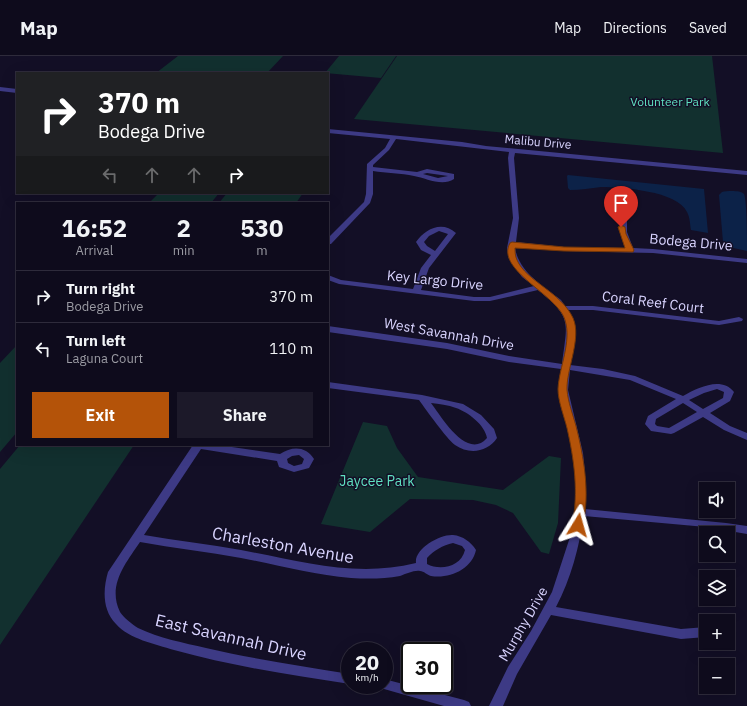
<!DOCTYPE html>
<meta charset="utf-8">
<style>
body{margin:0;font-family:"IBM Plex Sans",sans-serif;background:#1c1929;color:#f1f3f6;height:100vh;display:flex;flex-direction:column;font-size:15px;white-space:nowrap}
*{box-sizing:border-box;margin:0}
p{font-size:13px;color:#9b9ba3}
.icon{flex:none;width:22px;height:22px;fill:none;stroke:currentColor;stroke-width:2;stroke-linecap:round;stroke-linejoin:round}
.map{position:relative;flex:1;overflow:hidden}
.drawer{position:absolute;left:16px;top:146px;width:313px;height:244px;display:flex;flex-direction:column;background:#0e0b1c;border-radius:0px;box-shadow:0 4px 16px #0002,0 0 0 1px #2e2b3b}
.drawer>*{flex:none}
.guide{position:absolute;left:16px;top:16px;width:313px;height:122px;border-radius:0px;box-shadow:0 4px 16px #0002,0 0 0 1px #2e2b3b;background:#202124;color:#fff;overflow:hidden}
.fabs{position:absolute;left:699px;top:426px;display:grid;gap:8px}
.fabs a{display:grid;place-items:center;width:36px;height:36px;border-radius:0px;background:#0e0b1c;box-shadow:0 4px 16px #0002,0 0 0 1px #2e2b3b;font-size:20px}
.speed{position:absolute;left:341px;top:586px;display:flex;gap:8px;font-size:20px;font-weight:700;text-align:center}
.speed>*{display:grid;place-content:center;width:52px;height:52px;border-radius:50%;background:#0e0b1c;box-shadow:0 4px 16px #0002,0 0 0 1px #2e2b3b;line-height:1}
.speed small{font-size:10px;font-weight:400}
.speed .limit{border:2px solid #111;border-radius:6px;background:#fff;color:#111}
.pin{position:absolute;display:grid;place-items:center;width:34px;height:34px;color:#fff;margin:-41px -17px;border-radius:50% 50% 50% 0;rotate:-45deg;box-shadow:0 0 4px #0007}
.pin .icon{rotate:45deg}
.me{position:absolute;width:44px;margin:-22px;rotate:8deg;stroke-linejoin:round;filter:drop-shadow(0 0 3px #0008)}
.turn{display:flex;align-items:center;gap:14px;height:84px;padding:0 16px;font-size:18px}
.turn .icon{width:52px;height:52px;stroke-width:2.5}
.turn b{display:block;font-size:28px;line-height:34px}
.lanes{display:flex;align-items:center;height:38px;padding:0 16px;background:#0003;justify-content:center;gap:20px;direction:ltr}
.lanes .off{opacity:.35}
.eta{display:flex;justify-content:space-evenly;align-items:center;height:68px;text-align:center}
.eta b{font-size:24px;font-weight:700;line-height:28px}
.primary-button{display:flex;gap:8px;margin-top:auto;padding:8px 16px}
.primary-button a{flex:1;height:46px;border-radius:0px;background:#b45309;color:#fff;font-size:16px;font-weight:700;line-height:46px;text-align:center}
.primary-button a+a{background:#1c1929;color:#f1f3f6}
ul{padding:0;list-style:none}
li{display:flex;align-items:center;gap:12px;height:52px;padding:0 16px;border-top:1px solid #2e2b3b}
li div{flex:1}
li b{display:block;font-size:15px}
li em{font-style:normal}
header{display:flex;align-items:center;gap:24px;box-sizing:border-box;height:56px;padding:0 20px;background:#0e0b1c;border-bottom:1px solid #2e2b3b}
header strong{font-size:19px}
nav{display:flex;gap:22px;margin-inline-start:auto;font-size:14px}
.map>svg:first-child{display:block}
.green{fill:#12302f}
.water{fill:#0c2248}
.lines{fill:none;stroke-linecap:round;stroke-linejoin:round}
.street{fill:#3d3a85;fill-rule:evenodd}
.route{fill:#b45309;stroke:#753606}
.labels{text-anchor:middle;stroke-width:3;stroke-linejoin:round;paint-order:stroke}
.far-park-label{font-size:12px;fill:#5fe0c0;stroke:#130f26}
.far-street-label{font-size:12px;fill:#d9d4ff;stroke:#130f26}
.street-label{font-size:14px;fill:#d9d4ff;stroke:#130f26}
.park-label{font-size:14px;fill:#5fe0c0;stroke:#130f26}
.near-street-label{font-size:17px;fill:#d9d4ff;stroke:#130f26}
</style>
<header>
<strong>Map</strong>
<nav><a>Map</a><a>Directions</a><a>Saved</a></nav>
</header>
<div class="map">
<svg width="747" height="650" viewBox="0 0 747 650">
<rect width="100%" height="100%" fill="#130f26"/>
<g class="green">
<polygon points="178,0 283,0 267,17 156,17"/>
<polygon points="339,0 396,0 381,22 325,17"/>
<polygon points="397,0 712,0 723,97 354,63"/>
<polygon points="159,137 219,137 211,147 149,147"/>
<polygon points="227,137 303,137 296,147 219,147"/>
<polygon points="17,289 17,376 0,396 0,307"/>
<polygon points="363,366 387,370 397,392 418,421 503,434 549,400 561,402 558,467 549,498 541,496 513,457 496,449 473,444 410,443 370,476 321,468"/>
<polygon points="20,389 134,389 0,589 0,413"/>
</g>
<g class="water">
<path d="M568 119 704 133 708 177 691 174C690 169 690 161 687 156 678 135 621 131 601 131 591 132 580 134 570 134L568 132 567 120Z"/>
<path d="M722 136C727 135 740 134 744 138 747 145 747 184 747 195L729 191 723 186 719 139Z"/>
</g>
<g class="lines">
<g class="street">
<polygon points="0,31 17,33 17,37 0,35"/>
<path d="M328 73 462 86 486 90 747 115V119L515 97 514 102 519 162 516 186 564 191 625 192 620 176 621 157 624 155 627 157V176L633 192 653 193 747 203V207L653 197 564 195 515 190V192C519 216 543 230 561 244L565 250H593L719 265 739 261 743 263 742 265 719 269 593 254H568L575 269 570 309 603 313 635 320 683 340C698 332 721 320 734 336L730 345 710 357 730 370 747 377V384L724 374 703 361 674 377 671 378 651 375 645 368 648 360 676 343 630 324 570 314 568 334 583 397 585 417V453L726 467 747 470V478L706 471 584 460C579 491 571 523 556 551L681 573 706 571V581L681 583 551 559 517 618 503 650H489L508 611 531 575 552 536 570 481 575 456V417L573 397 558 334 561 313 509 306 447 293 328 276V270L447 287 509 300 562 308C567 266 573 262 538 234L490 245H474L339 228 328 224V219L341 224 413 233 421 212 431 199 421 194 416 186C425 173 442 164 456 177L429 212 421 234 474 241H490L534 230 522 221 509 203 507 192 513 162 508 102 509 96 396 83 389 94 373 109V111L417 116 427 113 454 118V123C442 131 426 122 414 120 401 117 386 117 373 115V138L370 147 331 188H328V182L364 146 366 138 367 108 385 92 390 83 328 77ZM427 117 448 120 438 122 423 118ZM439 175 448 178 435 195 427 190 424 186 429 180ZM717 333 724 336 723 342 703 353 689 344 704 337ZM683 347 697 356 669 372 657 370 655 368 656 363Z"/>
<path d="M328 326 422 339 463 348 481 359 494 373 497 382C488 396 469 399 455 389 446 382 427 355 419 344L328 332ZM431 347C439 348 448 349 456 352 468 356 485 369 487 382 467 405 441 360 431 347Z"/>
<path d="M193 389H218L280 398C292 390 306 390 314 403L309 412 294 416 279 411 277 405 201 393 144 479C177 485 209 488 241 494 301 505 355 522 416 507 414 493 440 478 453 479 463 480 471 486 476 494 472 513 450 523 431 520 427 519 424 515 420 515 414 514 406 518 400 520 384 523 367 523 351 522 314 519 278 509 241 502 208 496 173 492 140 486 126 507 107 529 120 556 124 562 132 568 138 572 159 582 184 587 206 592 253 603 302 610 350 618V628C291 619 231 610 174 594 155 588 129 583 116 568 102 554 103 533 108 516ZM299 399 304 403 302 408 294 410 288 407 287 403 292 400ZM453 487 462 490 465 494C461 511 440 515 427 508V502C433 495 443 489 453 487Z"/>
<polygon points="384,623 464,644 469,646 471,650 444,650 384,633 379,632 378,629 384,629"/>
</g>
</g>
<path class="route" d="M621 169 625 171 626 178 634 194 633 196 564 195 515 192C515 195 515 200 517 204 526 225 561 236 573 262 582 282 566 314 567 334 568 346 573 359 576 370 584 402 590 436 583 469L578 473 572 469C579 437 574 403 567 372 564 360 558 345 558 333 559 311 572 286 565 264 558 239 495 214 510 187L512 186 564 191 625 192 618 171Z"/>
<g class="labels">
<g class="far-park-label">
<text x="670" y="50">Volunteer Park</text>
</g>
<g class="far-street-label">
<text transform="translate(538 86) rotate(5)" y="4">Malibu Drive</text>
</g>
<g class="street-label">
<text transform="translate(691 186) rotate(5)" y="5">Bodega Drive</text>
<text transform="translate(435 224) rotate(6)" y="5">Key Largo Drive</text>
<text transform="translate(653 246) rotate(7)" y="5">Coral Reef Court</text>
<text transform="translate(449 278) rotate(10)" y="5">West Savannah Drive</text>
<text transform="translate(523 568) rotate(-60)" y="5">Murphy Drive</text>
</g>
<g class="park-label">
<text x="377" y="430">Jaycee Park</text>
</g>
<g class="near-street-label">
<text transform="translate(283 489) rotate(10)" y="6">Charleston Avenue</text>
<text transform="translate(231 581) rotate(13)" y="6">East Savannah Drive</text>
</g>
</g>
</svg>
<div class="fabs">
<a><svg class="icon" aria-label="sound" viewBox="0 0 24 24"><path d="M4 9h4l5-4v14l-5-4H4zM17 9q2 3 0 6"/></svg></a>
<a><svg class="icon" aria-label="search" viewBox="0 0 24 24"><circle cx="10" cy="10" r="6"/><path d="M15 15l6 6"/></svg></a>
<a><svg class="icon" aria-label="layers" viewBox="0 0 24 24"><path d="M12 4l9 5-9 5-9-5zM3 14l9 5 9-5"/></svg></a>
<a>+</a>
<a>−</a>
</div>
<div class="speed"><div>20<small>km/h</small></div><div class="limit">30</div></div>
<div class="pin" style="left:621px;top:171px;background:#d93025"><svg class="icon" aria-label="arrive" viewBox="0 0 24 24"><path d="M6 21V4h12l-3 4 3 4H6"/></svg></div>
<svg class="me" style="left:578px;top:469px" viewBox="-20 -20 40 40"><path d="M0-17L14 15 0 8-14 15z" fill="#b45309" stroke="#fff" stroke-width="4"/></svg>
<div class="guide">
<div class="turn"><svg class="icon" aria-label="right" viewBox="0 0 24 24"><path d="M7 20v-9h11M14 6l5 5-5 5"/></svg><div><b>370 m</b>Bodega Drive</div></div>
<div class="lanes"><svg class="icon off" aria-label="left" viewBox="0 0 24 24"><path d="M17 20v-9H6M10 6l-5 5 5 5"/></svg><svg class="icon off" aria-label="ahead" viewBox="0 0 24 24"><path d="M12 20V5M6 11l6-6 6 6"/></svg><svg class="icon off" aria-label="ahead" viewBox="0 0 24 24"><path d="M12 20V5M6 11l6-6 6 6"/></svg><svg class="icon" aria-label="right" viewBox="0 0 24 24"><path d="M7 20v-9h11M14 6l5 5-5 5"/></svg></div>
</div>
<section class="drawer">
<div class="eta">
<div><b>16:52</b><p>Arrival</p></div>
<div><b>2</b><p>min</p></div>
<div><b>530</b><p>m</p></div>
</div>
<ul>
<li><svg class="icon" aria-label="right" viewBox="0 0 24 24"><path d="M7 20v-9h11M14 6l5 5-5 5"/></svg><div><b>Turn right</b><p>Bodega Drive</p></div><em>370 m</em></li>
<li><svg class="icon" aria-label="left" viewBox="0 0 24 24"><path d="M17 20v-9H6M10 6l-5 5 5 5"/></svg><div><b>Turn left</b><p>Laguna Court</p></div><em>110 m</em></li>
</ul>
<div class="primary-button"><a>Exit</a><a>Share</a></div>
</section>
</div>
